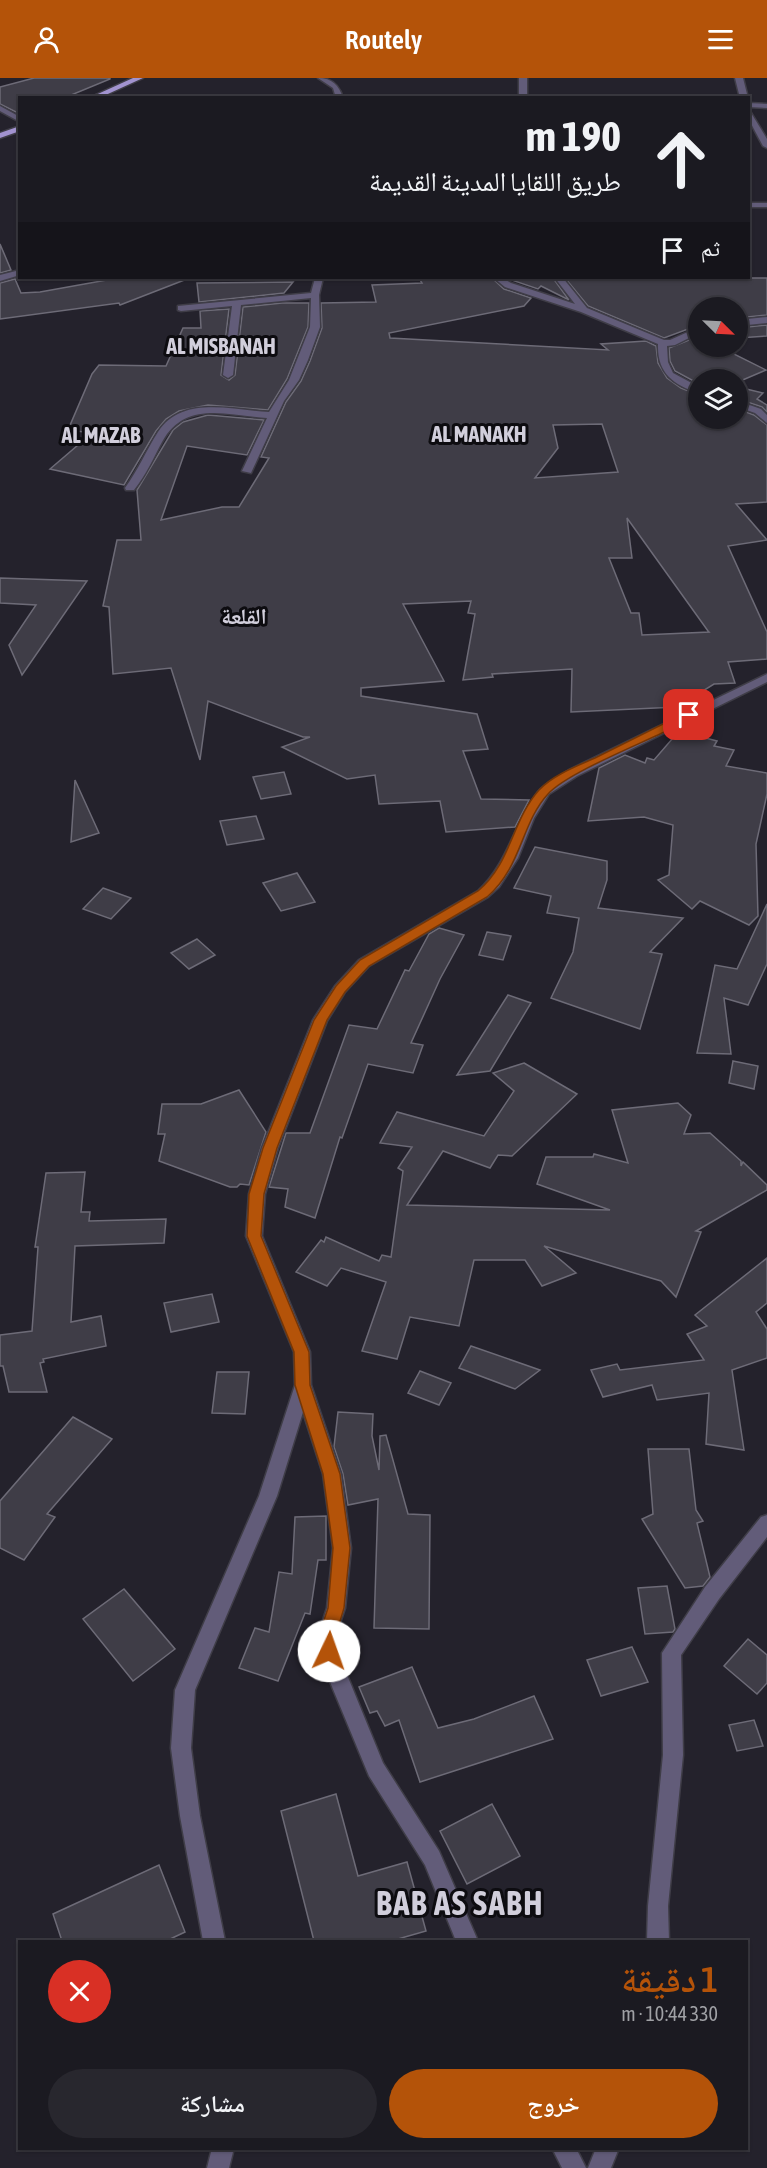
<!DOCTYPE html>
<html lang="ar">
<meta charset="utf-8">
<style>
body{margin:0;font-family:"Asap Condensed","Noto Naskh Arabic",sans-serif;background:#28272e;color:#f1f3f6;direction:rtl;height:100vh;display:flex;flex-direction:column;font-size:22px;white-space:nowrap}
*{box-sizing:border-box;margin:0}
p{font-size:20px;color:#a0a1a5}
.icon{flex:none;width:33px;height:33px;fill:none;stroke:currentColor;stroke-width:2;stroke-linecap:round;stroke-linejoin:round}
.map{position:relative;flex:1;overflow:hidden;direction:ltr}
.details{position:absolute;left:18px;top:1862px;width:730px;height:210px;display:flex;flex-direction:column;background:#1b1a21;border-radius:0px;box-shadow:0 2px 4px #0004,0 0 0 2px #39383f;direction:rtl}
.details>*{flex:none}
.guide{position:absolute;left:18px;top:18px;width:732px;height:183px;border-radius:0px;box-shadow:0 2px 4px #0004,0 0 0 2px #39383f;direction:rtl;background:#1b1a21;color:#f1f3f6;overflow:hidden}
.needle{width:39px;rotate:114deg}
.controls{position:absolute;left:688px;top:219px;display:grid;gap:12px}
.controls a{display:grid;place-items:center;width:60px;height:60px;border-radius:50%;background:#1b1a21;box-shadow:0 2px 4px #0004,0 0 0 2px #39383f;font-size:30px}
.pin{position:absolute;display:grid;place-items:center;width:51px;height:51px;color:#fff;margin:-26px;border-radius:12px;box-shadow:0 3px 9px #0006}
.me{position:absolute;width:66px;margin:-33px;rotate:3deg;stroke-linejoin:round;filter:drop-shadow(0 0 4px #0008)}
.turn{display:flex;align-items:center;gap:21px;height:126px;padding:0 30px;font-size:27px}
.turn .icon{width:78px;height:78px;stroke-width:2.5}
.turn b{display:block;font-size:42px;line-height:51px}
.then{display:flex;align-items:center;height:57px;padding:0 30px;background:#0003;gap:12px;font-size:22px}
.round{display:grid;place-items:center;flex:none;width:63px;height:63px;border-radius:32px;background:#28272e}
.head{display:flex;align-items:center;justify-content:space-between;height:102px;padding:0 30px}
h1{font-size:36px;font-weight:600;line-height:45px;color:#b45309}
.primary-button{display:flex;gap:12px;margin-top:auto;padding:12px 30px}
.primary-button a{flex:1;height:69px;border-radius:36px;background:#b45309;color:#fff;font-size:24px;font-weight:600;line-height:69px;text-align:center}
.primary-button a+a{background:#28272e;color:#f1f3f6}
header{display:flex;justify-content:space-between;align-items:center;height:78px;padding:0 30px;background:#b45309;color:#fff;font-size:27px;font-weight:600}
.map>svg:first-child{display:block}
.building{fill:#3f3d47;stroke:#6d6b77;stroke-width:1.5;fill-rule:evenodd}
.lines{fill:none;stroke-linecap:round;stroke-linejoin:round}
.minor-casing{stroke:#3f3d47;stroke-width:3}
.major-casing{stroke:#3f3d47;stroke-width:3}
.minor{fill:#625c79;fill-rule:evenodd}
.major{fill:#a293d0;fill-rule:evenodd}
.route{fill:#b45309;stroke:#753606;stroke-width:1.5}
.labels{text-anchor:middle;stroke-width:6;stroke-linejoin:round;paint-order:stroke}
.far-district-label{font-size:22px;font-weight:bold;fill:#d1cedb;stroke:#0d0c10}
.near-district-label{font-size:33px;font-weight:bold;letter-spacing:1.5px;fill:#d1cedb;stroke:#0d0c10}
</style>
<header><svg class="icon" aria-label="menu" viewBox="0 0 24 24"><path d="M4 6h16M4 12h16M4 18h16"/></svg>Routely<svg class="icon" aria-label="person" viewBox="0 0 24 24"><circle cx="12" cy="8" r="4"/><path d="M4 21q1-7 8-7t8 7"/></svg></header>
<div class="map">
<svg width="767" height="2090" viewBox="0 0 767 2090">
<rect width="100%" height="100%" fill="#24222c"/>
<g class="building">
<polygon points="34,0 110,0 110,1 64,20 20,20 20,36 0,26 0,9"/>
<polygon points="0,166 11,192 0,195"/>
<polygon points="118,200 187,201 120,227 119,225 0,241 0,205 15,201 21,215 40,214"/>
<path d="M419 200H492L504 211 531 220 524 228 389 255 390 260 608 272 601 266 646 263 656 268 658 285 667 300 681 310 699 317V340H738V331L754 337 767 347V424L736 426 767 462 728 468 767 554V581L728 584 735 605 714 606 677 629 571 634 572 591 492 596 493 599 463 602 475 536 468 535 471 523 403 526 444 603 361 610V618L477 636 488 671 463 673 481 721 529 722 515 749 446 754 440 723 379 726 375 697 347 701 282 669 310 659H303L208 623 200 682 171 590 113 596 109 529 103 528 117 462H141L137 412 173 352 183 344 208 337 264 342 247 377 187 368 161 442 222 429H239L269 380 261 379 286 324 301 303 310 283 322 250 321 225 376 224 372 207 422 205ZM602 346 618 394 535 400 558 370 553 347ZM627 440 708 553 709 554 642 557 639 535H631L609 480H632Z"/>
<polygon points="506,200 553,200 569,222 541,208 538,211"/>
<polygon points="565,200 767,200 767,237 738,240 738,230 699,230 699,247 664,260 588,228"/>
<polygon points="293,204 284,215 199,224 197,205"/>
<polygon points="282,225 309,225 308,249 287,301 268,332 208,327 179,333 166,341 156,353 124,407 50,391 92,355 68,352 92,296 99,287 166,288 183,250 201,250 200,233 229,231 221,297 229,302 235,297 243,229"/>
<polygon points="767,247 767,258 738,260 738,250"/>
<polygon points="699,258 699,268 718,268 766,292 738,304 699,302 699,306 675,293 670,283 669,270"/>
<polygon points="738,309 763,315 757,321 767,327 767,334 762,329 738,321"/>
<polygon points="0,500 87,503 22,597 9,567 36,527 0,525"/>
<polygon points="679,653 717,663 714,668 734,672 726,688 767,695 767,716 756,766 758,838 749,847 700,823 692,831 658,802 669,797 673,747 644,739 588,743 599,690 625,677 645,685 647,680 654,682"/>
<polygon points="284,694 291,716 261,721 253,699"/>
<polygon points="75,702 99,755 71,764"/>
<polygon points="256,738 264,761 227,767 220,743"/>
<polygon points="535,769 607,783 607,802 598,830 683,840 650,874 662,876 640,951 551,920 573,874 579,840 547,835 551,818 514,810"/>
<polygon points="297,795 315,824 281,833 263,805"/>
<polygon points="103,810 131,820 111,841 83,831"/>
<polygon points="767,826 767,886 748,927 724,920 731,976 697,975 715,887 737,891"/>
<polygon points="439,850 464,857 440,901 411,965 423,967 413,995 368,986 342,1060 340,1059 315,1140 285,1129 288,1111 269,1109 286,1055 310,1055 349,947 377,951 405,892 409,893 429,856"/>
<polygon points="487,854 511,858 503,882 479,877"/>
<polygon points="197,861 215,877 189,891 171,875"/>
<polygon points="508,917 531,925 490,993 457,997"/>
<polygon points="733,983 758,988 754,1011 729,1005"/>
<polygon points="524,985 577,1016 512,1078 498,1077 490,1090 443,1073 407,1127 610,1132 537,1106 546,1079 593,1079 594,1076 628,1085 612,1032 678,1025 691,1037 684,1056 710,1055 741,1083 741,1088 743,1084 767,1107 767,1112 696,1153 701,1154 676,1219 661,1203 544,1168 576,1195 542,1208 525,1182 474,1182 459,1248 410,1239 397,1281 362,1273 386,1204 341,1190 327,1208 296,1194 321,1162 324,1164 326,1159 379,1183 382,1177 391,1179 403,1093 398,1090 412,1069 380,1065 397,1034 484,1058 514,1013 493,995"/>
<polygon points="239,1012 266,1054 249,1107 240,1106 237,1109 230,1109 159,1083 165,1056 158,1056 162,1026 201,1026"/>
<polygon points="85,1094 81,1134 90,1134 89,1143 166,1141 164,1165 75,1168 71,1244 101,1238 106,1268 43,1281 44,1284 40,1285 47,1314 9,1314 3,1288 0,1288 0,1257 32,1253 38,1169 35,1169 46,1095"/>
<polygon points="767,1180 767,1225 756,1234 767,1251 767,1280 732,1292 744,1372 706,1366 709,1315 657,1322 652,1307 603,1319 591,1292 617,1286 620,1292 704,1282 687,1256 707,1248 695,1237"/>
<polygon points="212,1216 219,1244 171,1254 164,1225"/>
<polygon points="471,1268 540,1292 515,1311 459,1290"/>
<polygon points="420,1293 451,1305 439,1327 408,1315"/>
<polygon points="217,1294 249,1294 245,1336 212,1335"/>
<polygon points="338,1334 373,1336 372,1358 379,1392 380,1358 386,1357 408,1436 430,1437 429,1551 374,1550 378,1421 348,1427 343,1396 334,1369"/>
<polygon points="73,1339 112,1361 47,1436 55,1439 24,1482 0,1470 0,1423"/>
<polygon points="648,1371 689,1371 696,1432 703,1443 697,1445 710,1499 703,1508 685,1510 642,1441 653,1436"/>
<polygon points="326,1438 326,1482 318,1482 310,1536 305,1535 278,1603 239,1590 255,1550 269,1554 279,1494 292,1496 295,1439"/>
<polygon points="667,1508 675,1551 673,1554 645,1556 638,1510"/>
<polygon points="124,1511 175,1571 133,1603 83,1541"/>
<polygon points="748,1561 767,1577 767,1605 757,1616 724,1588"/>
<polygon points="632,1569 648,1604 601,1618 587,1582"/>
<polygon points="412,1589 438,1650 474,1641 534,1618 553,1661 420,1704 399,1642 385,1648 377,1633 370,1635 359,1609"/>
<polygon points="754,1642 763,1668 737,1673 729,1647"/>
<polygon points="336,1716 358,1798 407,1784 426,1853 391,1863 314,1863 281,1733"/>
<polygon points="492,1726 520,1778 467,1806 440,1753"/>
<polygon points="159,1787 185,1854 166,1863 62,1863 53,1836"/>
</g>
<g class="lines">
<g class="minor-casing">
<g id="minor">
<path d="M318 0C332 0 339 7 343 20H336L333 10Z"/>
<rect x="519" y="0" width="8" height="20"/>
<polygon points="735,0 743,0 748,20 740,20"/>
<polygon points="748,25 767,26 767,30 748,29"/>
<polygon points="0,28 20,39 20,44 0,33"/>
<polygon points="748,30 767,61 767,70 763,68 748,40"/>
<rect x="748" y="125" width="19" height="4"/>
<polygon points="20,192 20,197 0,203 0,197"/>
<path d="M315 200H323L319 217 320 249 308 282 299 302 284 323 251 395 242 393 267 340C226 337 185 322 162 364 153 381 146 397 134 412H126L125 410C138 392 146 373 158 354 182 317 231 332 269 334L289 302 310 249 311 220 241 227 233 297 228 300 223 297 232 228 181 233 178 232V228L311 215Z"/>
<path d="M494 200H503L511 205 575 226 555 200H563L587 230 664 262H670L699 249V255L675 267 667 268 668 284 673 295 699 309V315C673 307 657 295 658 266L581 234 505 209Z"/>
<polygon points="767,239 767,245 738,248 738,242"/>
<polygon points="738,323 761,331 767,337 767,345 755,335 738,329"/>
<path d="M767 596V604L577 698 549 716 534 740 518 780 499 809 488 819 369 888 345 914 327 943 278 1070 265 1116 262 1158 310 1274 311 1307 341 1396 351 1470 345 1530 335 1560 343 1587 383 1685 439 1773 478 1863H456L425 1787 369 1698 323 1587 317 1560 327 1530 333 1470 323 1396 303 1334 277 1418 195 1612 191 1670 200 1738 225 1863H203L180 1738 171 1670 175 1612 259 1418 295 1307 294 1274 246 1158 249 1116 262 1070 313 942 335 908 359 882 478 813C508 786 514 745 538 714 545 705 559 699 569 692Z"/>
<polygon points="767,1437 767,1459 719,1521 681,1577 683,1677 668,1828 669,1863 647,1863 648,1828 663,1677 662,1575 705,1509 761,1439"/>
<polygon points="212,2070 234,2070 229,2090 207,2090"/>
<polygon points="552,2070 576,2070 586,2090 562,2090"/>
<polygon points="596,2070 619,2070 611,2090 588,2090"/>
</g>
</g>
<g class="major-casing">
<g id="major">
<polygon points="133,0 143,0 99,20 89,20"/>
<polygon points="20,48 20,53 0,60 0,55"/>
</g>
</g>
<use href="#minor" class="minor"/>
<use href="#major" class="major"/>
</g>
<path class="route" d="M685 635 695 637C686 645 673 650 662 655 635 668 566 696 548 716 521 745 522 789 487 819L369 888 345 914 327 942 277 1070 264 1116 261 1158 309 1274 310 1307 340 1396 350 1470 344 1530 335 1560 338 1573 336 1579 329 1581 323 1579 318 1560 328 1530 333 1470 323 1396 295 1307 294 1274 247 1158 249 1116 263 1070 314 942 336 908 360 882 478 813C511 786 512 742 539 712 553 697 577 688 595 680 625 665 655 650 685 635Z"/>
<g class="labels">
<g class="far-district-label">
<text x="221" y="276">AL MISBANAH</text>
<text x="479" y="364">AL MANAKH</text>
<text x="101" y="365">AL MAZAB</text>
<text x="244" y="546">القلعة</text>
</g>
<g class="near-district-label">
<text x="460" y="1837">BAB AS SABH</text>
</g>
</g>
</svg>
<div class="controls">
<a><svg class="needle" viewBox="-14 -14 28 28"><path d="M0-13l5 13h-10z" fill="#e53935"/><path d="M0 13l5-13h-10z" fill="#a0a1a5"/></svg></a>
<a><svg class="icon" aria-label="layers" viewBox="0 0 24 24"><path d="M12 4l9 5-9 5-9-5zM3 14l9 5 9-5"/></svg></a>
</div>
<div class="pin" style="left:689px;top:637px;background:#d93025"><svg class="icon" aria-label="arrive" viewBox="0 0 24 24"><path d="M6 21V4h12l-3 4 3 4H6"/></svg></div>
<svg class="me" style="left:329px;top:1573px" viewBox="-20 -20 40 40"><circle r="19" fill="#fff"/><path d="M0-13L10 11 0 6-10 11z" fill="#b45309"/></svg>
<div class="guide">
<div class="turn"><svg class="icon" aria-label="ahead" viewBox="0 0 24 24"><path d="M12 20V5M6 11l6-6 6 6"/></svg><div><b>190 m</b>طريق اللقايا المدينة القديمة</div></div>
<div class="then">ثم<svg class="icon" aria-label="arrive" viewBox="0 0 24 24"><path d="M6 21V4h12l-3 4 3 4H6"/></svg></div>
</div>
<section class="details">
<div class="head"><div><h1>1 دقيقة</h1><p>330 m · 10:44</p></div><a class="round" style="background:#d93025;color:#fff"><svg class="icon" aria-label="close" viewBox="0 0 24 24"><path d="M6 6l12 12M18 6L6 18"/></svg></a></div>
<div class="primary-button"><a>خروج</a><a>مشاركة</a></div>
</section>
</div>
